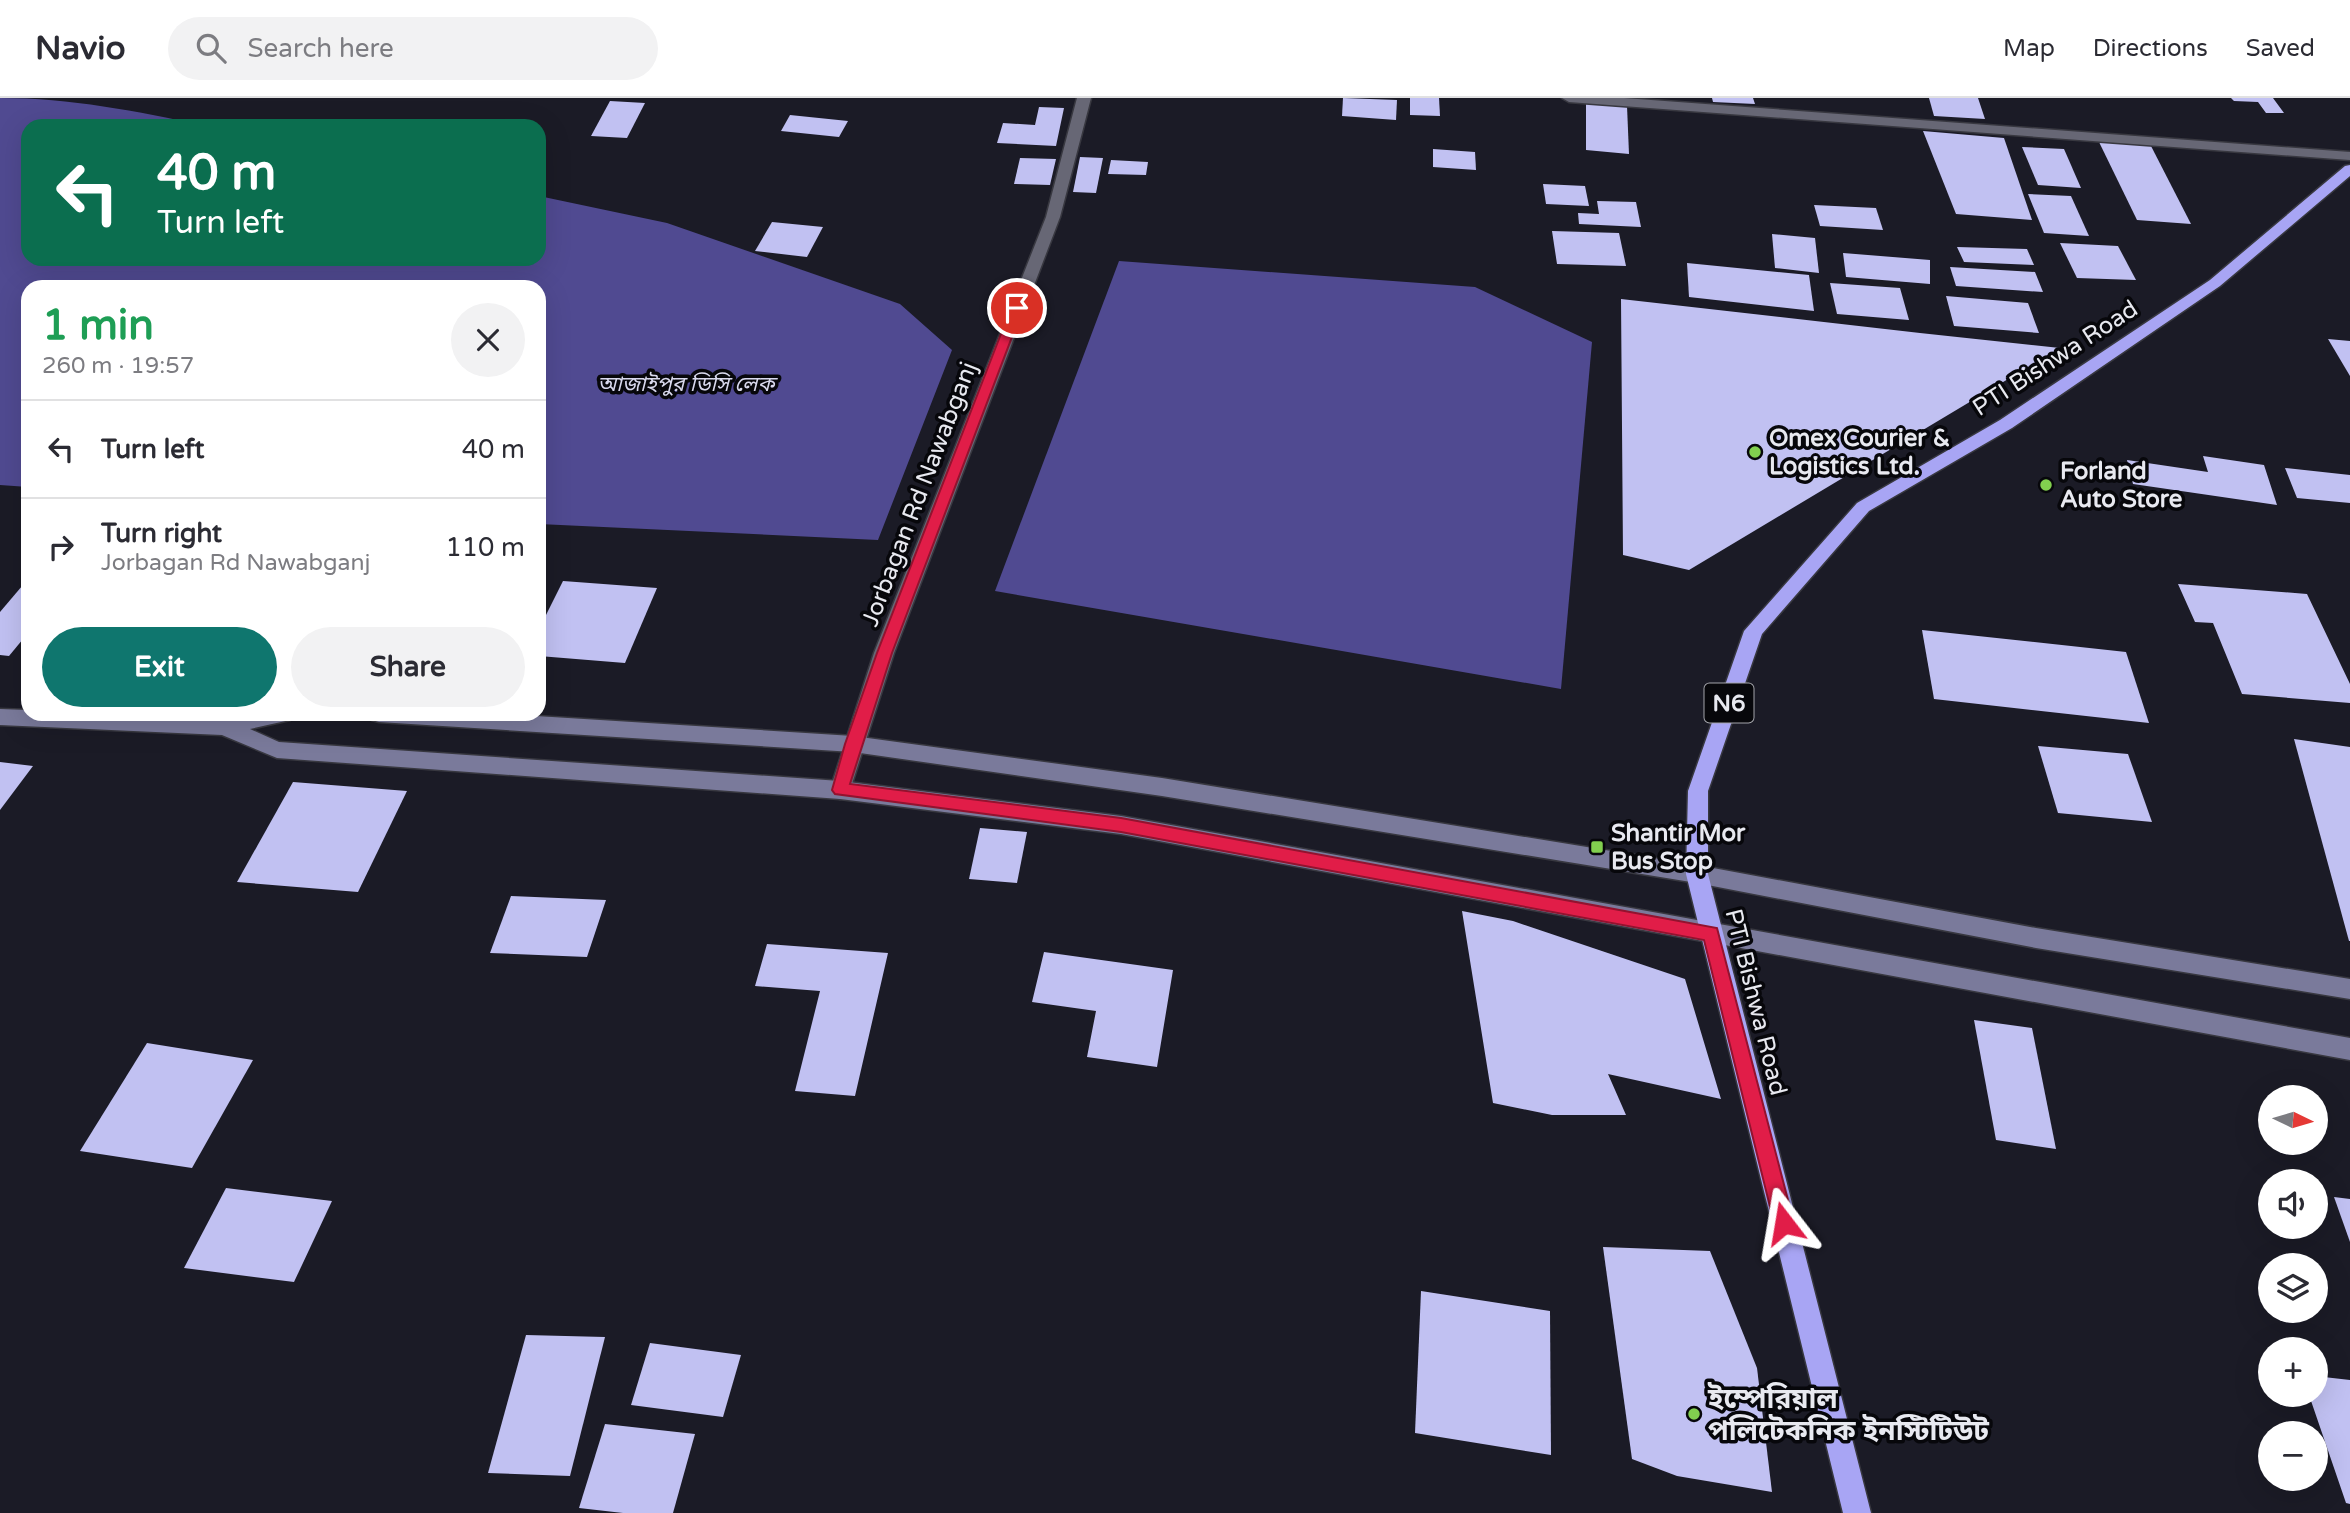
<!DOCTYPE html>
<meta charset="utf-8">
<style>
body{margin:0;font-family:"Varela Round","Noto Sans Bengali",sans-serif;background:#f2f2f3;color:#2b2b33;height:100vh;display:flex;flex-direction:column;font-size:26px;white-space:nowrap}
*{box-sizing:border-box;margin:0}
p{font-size:23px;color:#7c7c81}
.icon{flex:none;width:38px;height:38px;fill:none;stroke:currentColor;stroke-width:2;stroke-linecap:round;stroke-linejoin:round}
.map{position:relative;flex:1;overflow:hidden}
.side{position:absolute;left:21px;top:182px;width:525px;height:441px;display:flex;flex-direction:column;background:#fff;border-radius:21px;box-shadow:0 7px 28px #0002}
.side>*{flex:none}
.banner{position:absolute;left:21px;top:21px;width:525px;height:147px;border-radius:21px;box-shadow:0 7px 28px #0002;background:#0b6e4f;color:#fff;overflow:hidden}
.needle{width:46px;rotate:95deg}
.fabs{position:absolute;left:2258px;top:987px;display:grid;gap:14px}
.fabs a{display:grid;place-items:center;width:70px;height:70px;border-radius:50%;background:#fff;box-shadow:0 7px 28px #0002;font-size:35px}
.pin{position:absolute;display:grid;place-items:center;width:60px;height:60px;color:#fff;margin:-30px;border:4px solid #fff;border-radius:50%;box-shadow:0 2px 7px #0007}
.me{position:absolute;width:77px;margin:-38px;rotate:346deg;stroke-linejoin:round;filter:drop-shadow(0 0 5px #0008)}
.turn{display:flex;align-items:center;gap:24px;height:147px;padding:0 21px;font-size:32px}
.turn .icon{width:91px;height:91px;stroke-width:2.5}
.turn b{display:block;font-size:49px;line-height:60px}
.round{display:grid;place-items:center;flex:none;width:74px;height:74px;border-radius:37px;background:#f2f2f3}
.headline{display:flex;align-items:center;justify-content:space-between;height:119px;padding:0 21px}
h1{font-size:42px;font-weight:700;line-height:52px;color:#1e9e55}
.action{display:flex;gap:14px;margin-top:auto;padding:14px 21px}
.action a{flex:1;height:80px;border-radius:42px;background:#0f766e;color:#fff;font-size:28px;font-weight:700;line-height:80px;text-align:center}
.action a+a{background:#f2f2f3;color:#2b2b33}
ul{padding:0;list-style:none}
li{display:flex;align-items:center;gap:21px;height:98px;padding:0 21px;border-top:2px solid #e1e1e2}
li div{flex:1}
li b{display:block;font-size:26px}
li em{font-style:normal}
header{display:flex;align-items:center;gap:42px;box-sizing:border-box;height:98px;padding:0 35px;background:#fff;border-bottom:2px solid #e1e1e2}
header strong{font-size:33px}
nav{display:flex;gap:38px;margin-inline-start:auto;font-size:24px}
.search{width:490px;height:63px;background:#f2f2f3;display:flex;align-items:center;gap:18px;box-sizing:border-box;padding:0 24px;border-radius:38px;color:#7c7c81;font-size:26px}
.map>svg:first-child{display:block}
.water{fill:#504a91}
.building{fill:#c1c1f2}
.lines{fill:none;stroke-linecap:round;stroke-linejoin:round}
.street-casing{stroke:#383840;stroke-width:3}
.secondary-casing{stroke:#383840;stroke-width:3}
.highway-casing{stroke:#383840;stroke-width:3}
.street{fill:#676775;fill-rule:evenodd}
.secondary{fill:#7a7a9b;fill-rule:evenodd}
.highway{fill:#a8a5f4;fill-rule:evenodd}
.route{fill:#e11d48;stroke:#92132f;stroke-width:2}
.poi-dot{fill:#82d04f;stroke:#07070b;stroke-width:2.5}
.labels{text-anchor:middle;stroke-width:7;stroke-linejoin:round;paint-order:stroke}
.far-water-label{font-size:21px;font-style:italic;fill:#d9d9ee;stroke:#07070b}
.shield{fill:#07070b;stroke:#a4a5ab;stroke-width:2}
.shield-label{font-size:23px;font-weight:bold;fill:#e8e9f0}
.street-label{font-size:24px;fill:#e8e9f0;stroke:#07070b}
.poi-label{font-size:24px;font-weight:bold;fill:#e8e9f0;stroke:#07070b;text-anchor:start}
.near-poi-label{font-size:28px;font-weight:bold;fill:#e8e9f0;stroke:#07070b;text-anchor:start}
</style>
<header>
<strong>Navio</strong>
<div class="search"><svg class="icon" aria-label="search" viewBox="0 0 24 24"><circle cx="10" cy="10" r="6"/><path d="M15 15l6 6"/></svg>Search here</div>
<nav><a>Map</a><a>Directions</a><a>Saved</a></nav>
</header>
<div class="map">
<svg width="2350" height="1415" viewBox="0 0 2350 1415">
<rect width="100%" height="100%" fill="#1b1b26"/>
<g class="water">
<path d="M0 0C71 0 136 13 206 28H28V161H539V98L667 125 900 206 952 252 878 442 539 426V189H28V389L0 387Z"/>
<polygon points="1119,163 1475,189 1592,244 1561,591 995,493"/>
</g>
<g class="building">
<polygon points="1343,0 1397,2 1396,22 1342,18"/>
<polygon points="1410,0 1439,0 1440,18 1410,17"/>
<polygon points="1712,0 1753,0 1755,6 1713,4"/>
<polygon points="1929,0 1978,0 1985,21 1934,18"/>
<polygon points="2231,0 2273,0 2284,15 2266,15 2258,4 2234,3"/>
<polygon points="610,3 645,5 627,40 591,38"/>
<polygon points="1586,4 1627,8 1629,56 1586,52"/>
<polygon points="1039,9 1064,10 1056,48 997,45 1003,25 1035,27"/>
<polygon points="790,17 848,23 839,39 781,33"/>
<polygon points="1923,33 2004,40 2032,122 1956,116"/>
<polygon points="2099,44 2151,48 2191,126 2137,122"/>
<polygon points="2022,49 2064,51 2081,90 2038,87"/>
<polygon points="1433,51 1475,54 1476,72 1433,69"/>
<polygon points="1080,59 1103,60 1096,95 1073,94"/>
<polygon points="1020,60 1056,61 1050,87 1014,86"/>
<polygon points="1111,62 1148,64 1146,77 1108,76"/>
<polygon points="1543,86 1585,88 1589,108 1546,106"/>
<polygon points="2028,96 2071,98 2089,138 2044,135"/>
<polygon points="1597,103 1636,104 1641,129 1579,126 1578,115 1599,116"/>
<polygon points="1814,107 1876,110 1883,132 1820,128"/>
<polygon points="772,124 823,129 807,159 755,153"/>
<polygon points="1552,133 1619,135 1626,168 1557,166"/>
<polygon points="1772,136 1815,140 1819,175 1775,170"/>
<polygon points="2060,145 2118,148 2136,182 2077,180"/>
<polygon points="1957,149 2027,151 2034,167 1964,164"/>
<polygon points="1843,155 1930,162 1930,186 1846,179"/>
<polygon points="1687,165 1809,177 1814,213 1689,199"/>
<polygon points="1950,169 2035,174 2043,194 1956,188"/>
<polygon points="1830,185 1900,190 1909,222 1837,216"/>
<polygon points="1946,198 2028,205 2039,235 1954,228"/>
<polygon points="1621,201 1920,235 2060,250 1689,472 1623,457"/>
<polygon points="2328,241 2350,243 2350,278"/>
<polygon points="2203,358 2264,367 2277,407 2133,386 2127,362 2208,374"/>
<polygon points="2285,370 2350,377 2350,405 2297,400"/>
<polygon points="28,481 28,535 9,558 0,557 0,514"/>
<polygon points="563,483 657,490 625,565 539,558 539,531"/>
<polygon points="2178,486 2307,496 2350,586 2350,605 2242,596 2213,525 2195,524"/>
<polygon points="1922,532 2126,554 2149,625 1934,601"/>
<polygon points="2294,641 2350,649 2350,843 2349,843"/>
<polygon points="2038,648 2128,656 2152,724 2058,715"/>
<polygon points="0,664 33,668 0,712"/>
<polygon points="293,684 407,693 358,794 237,784"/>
<polygon points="980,730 1027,734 1017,785 969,781"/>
<polygon points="511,798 606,802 587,859 490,855"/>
<polygon points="1462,813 1513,823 1685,881 1721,1001 1608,976 1626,1017 1552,1017 1493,1005"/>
<polygon points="767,846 888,855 855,998 795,993 820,893 755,888"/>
<polygon points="1044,854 1173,872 1157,969 1087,959 1096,913 1032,904"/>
<polygon points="1974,922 2032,930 2056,1051 1996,1042"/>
<polygon points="147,945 253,962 192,1070 80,1053"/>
<polygon points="226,1090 332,1103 294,1184 184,1170"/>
<polygon points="2334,1099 2350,1101 2350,1144"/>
<polygon points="1603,1149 1710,1153 1757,1270 1772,1394 1677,1378 1632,1361"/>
<polygon points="1421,1193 1550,1213 1551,1357 1415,1335"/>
<polygon points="526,1237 605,1239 570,1378 488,1375"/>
<polygon points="650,1245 741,1257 723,1319 631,1307"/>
<polygon points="2315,1278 2350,1282 2350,1406 2346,1405 2309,1297 2315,1297"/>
<polygon points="605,1326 695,1336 673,1415 623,1415 579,1410"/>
</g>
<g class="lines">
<g class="street-casing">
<g id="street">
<polygon points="1077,0 1091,0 1060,119 894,555 850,692 847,698 840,701 833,698 830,692 874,555 1046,119"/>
<polygon points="1562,0 1624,0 2350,54 2350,62 1569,4"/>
</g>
</g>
<g class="secondary-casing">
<g id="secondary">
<polygon points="0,611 28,612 28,616 112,616 224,621 247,616 293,616 290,622 250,631 279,644 840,683 1121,718 2350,940 2350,962 1121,736 840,701 277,660 222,637 0,627"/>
<polygon points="369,616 505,616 853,638 1162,680 1697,767 2036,830 2350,881 2350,901 2036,850 1697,785 1162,698 853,654 379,624 372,622"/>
</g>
</g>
<g class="highway-casing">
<polygon id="highway" points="2350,67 2350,78 2220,188 2012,330 1869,413 1762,536 1708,693 1708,776 1871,1415 1843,1415 1686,776 1688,693 1744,533 1857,405 2000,322 2210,182 2345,68"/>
</g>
<use href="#street" class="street"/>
<use href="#secondary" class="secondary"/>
<use href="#highway" class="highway"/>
</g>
<polygon class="route" points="1017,206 1023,210 892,555 850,686 1121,720 1717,830 1794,1125 1791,1132 1784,1135 1777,1132 1774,1125 1704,842 1121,734 835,696 832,692 845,646 877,555 1011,210"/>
<g class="poi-dot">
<circle cx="1755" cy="354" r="7"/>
<circle cx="2046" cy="387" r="7"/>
<rect x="1590" y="742" width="14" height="14" rx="3.5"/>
<circle cx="1694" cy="1316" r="7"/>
</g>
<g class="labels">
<g class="far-water-label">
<text x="686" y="293">আজাইপুর ডিসি লেক</text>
</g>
<rect class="shield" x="1704.5" y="585.5" width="49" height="39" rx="5"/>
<g class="shield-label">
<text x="1729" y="613">N6</text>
</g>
<g class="street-label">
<text transform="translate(2055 260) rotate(-33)" y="8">PTI Bishwa Road</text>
<text transform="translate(919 396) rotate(-69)" y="8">Jorbagan Rd Nawabganj</text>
<text transform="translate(1756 904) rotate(76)" y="8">PTI Bishwa Road</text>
</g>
<g class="poi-label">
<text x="1769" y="348">Omex Courier &amp;<tspan x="1769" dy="28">Logistics Ltd.</tspan></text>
<text x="2060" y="381">Forland<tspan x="2060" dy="28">Auto Store</tspan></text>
<text x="1611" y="743">Shantir Mor<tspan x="1611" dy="28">Bus Stop</tspan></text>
</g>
<g class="near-poi-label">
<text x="1708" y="1310">ইম্পেরিয়াল<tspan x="1708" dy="32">পলিটেকনিক ইনস্টিটিউট</tspan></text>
</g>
</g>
</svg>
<div class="fabs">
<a><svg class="needle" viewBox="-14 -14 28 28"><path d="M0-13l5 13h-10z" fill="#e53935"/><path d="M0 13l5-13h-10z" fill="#7c7c81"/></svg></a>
<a><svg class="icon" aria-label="sound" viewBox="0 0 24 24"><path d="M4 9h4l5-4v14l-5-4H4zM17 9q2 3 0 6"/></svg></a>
<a><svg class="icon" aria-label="layers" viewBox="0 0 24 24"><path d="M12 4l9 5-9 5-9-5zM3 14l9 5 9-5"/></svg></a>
<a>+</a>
<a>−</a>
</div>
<div class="pin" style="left:1017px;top:210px;background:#d93025"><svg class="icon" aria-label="arrive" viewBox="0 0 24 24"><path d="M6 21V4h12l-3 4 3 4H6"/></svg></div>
<svg class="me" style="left:1784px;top:1125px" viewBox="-20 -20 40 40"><path d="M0-17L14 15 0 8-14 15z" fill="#e11d48" stroke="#fff" stroke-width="4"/></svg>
<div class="banner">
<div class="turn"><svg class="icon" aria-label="left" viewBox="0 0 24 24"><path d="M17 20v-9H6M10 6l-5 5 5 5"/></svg><div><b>40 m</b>Turn left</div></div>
</div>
<section class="side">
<div class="headline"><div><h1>1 min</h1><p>260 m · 19:57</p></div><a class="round"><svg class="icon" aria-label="close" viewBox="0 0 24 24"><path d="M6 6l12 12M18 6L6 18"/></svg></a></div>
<ul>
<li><svg class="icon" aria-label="left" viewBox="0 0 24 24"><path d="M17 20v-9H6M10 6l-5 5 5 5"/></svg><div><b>Turn left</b></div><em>40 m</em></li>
<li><svg class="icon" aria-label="right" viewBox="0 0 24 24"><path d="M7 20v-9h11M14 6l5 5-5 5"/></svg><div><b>Turn right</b><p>Jorbagan Rd Nawabganj</p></div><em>110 m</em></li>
</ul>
<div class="action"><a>Exit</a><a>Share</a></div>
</section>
</div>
